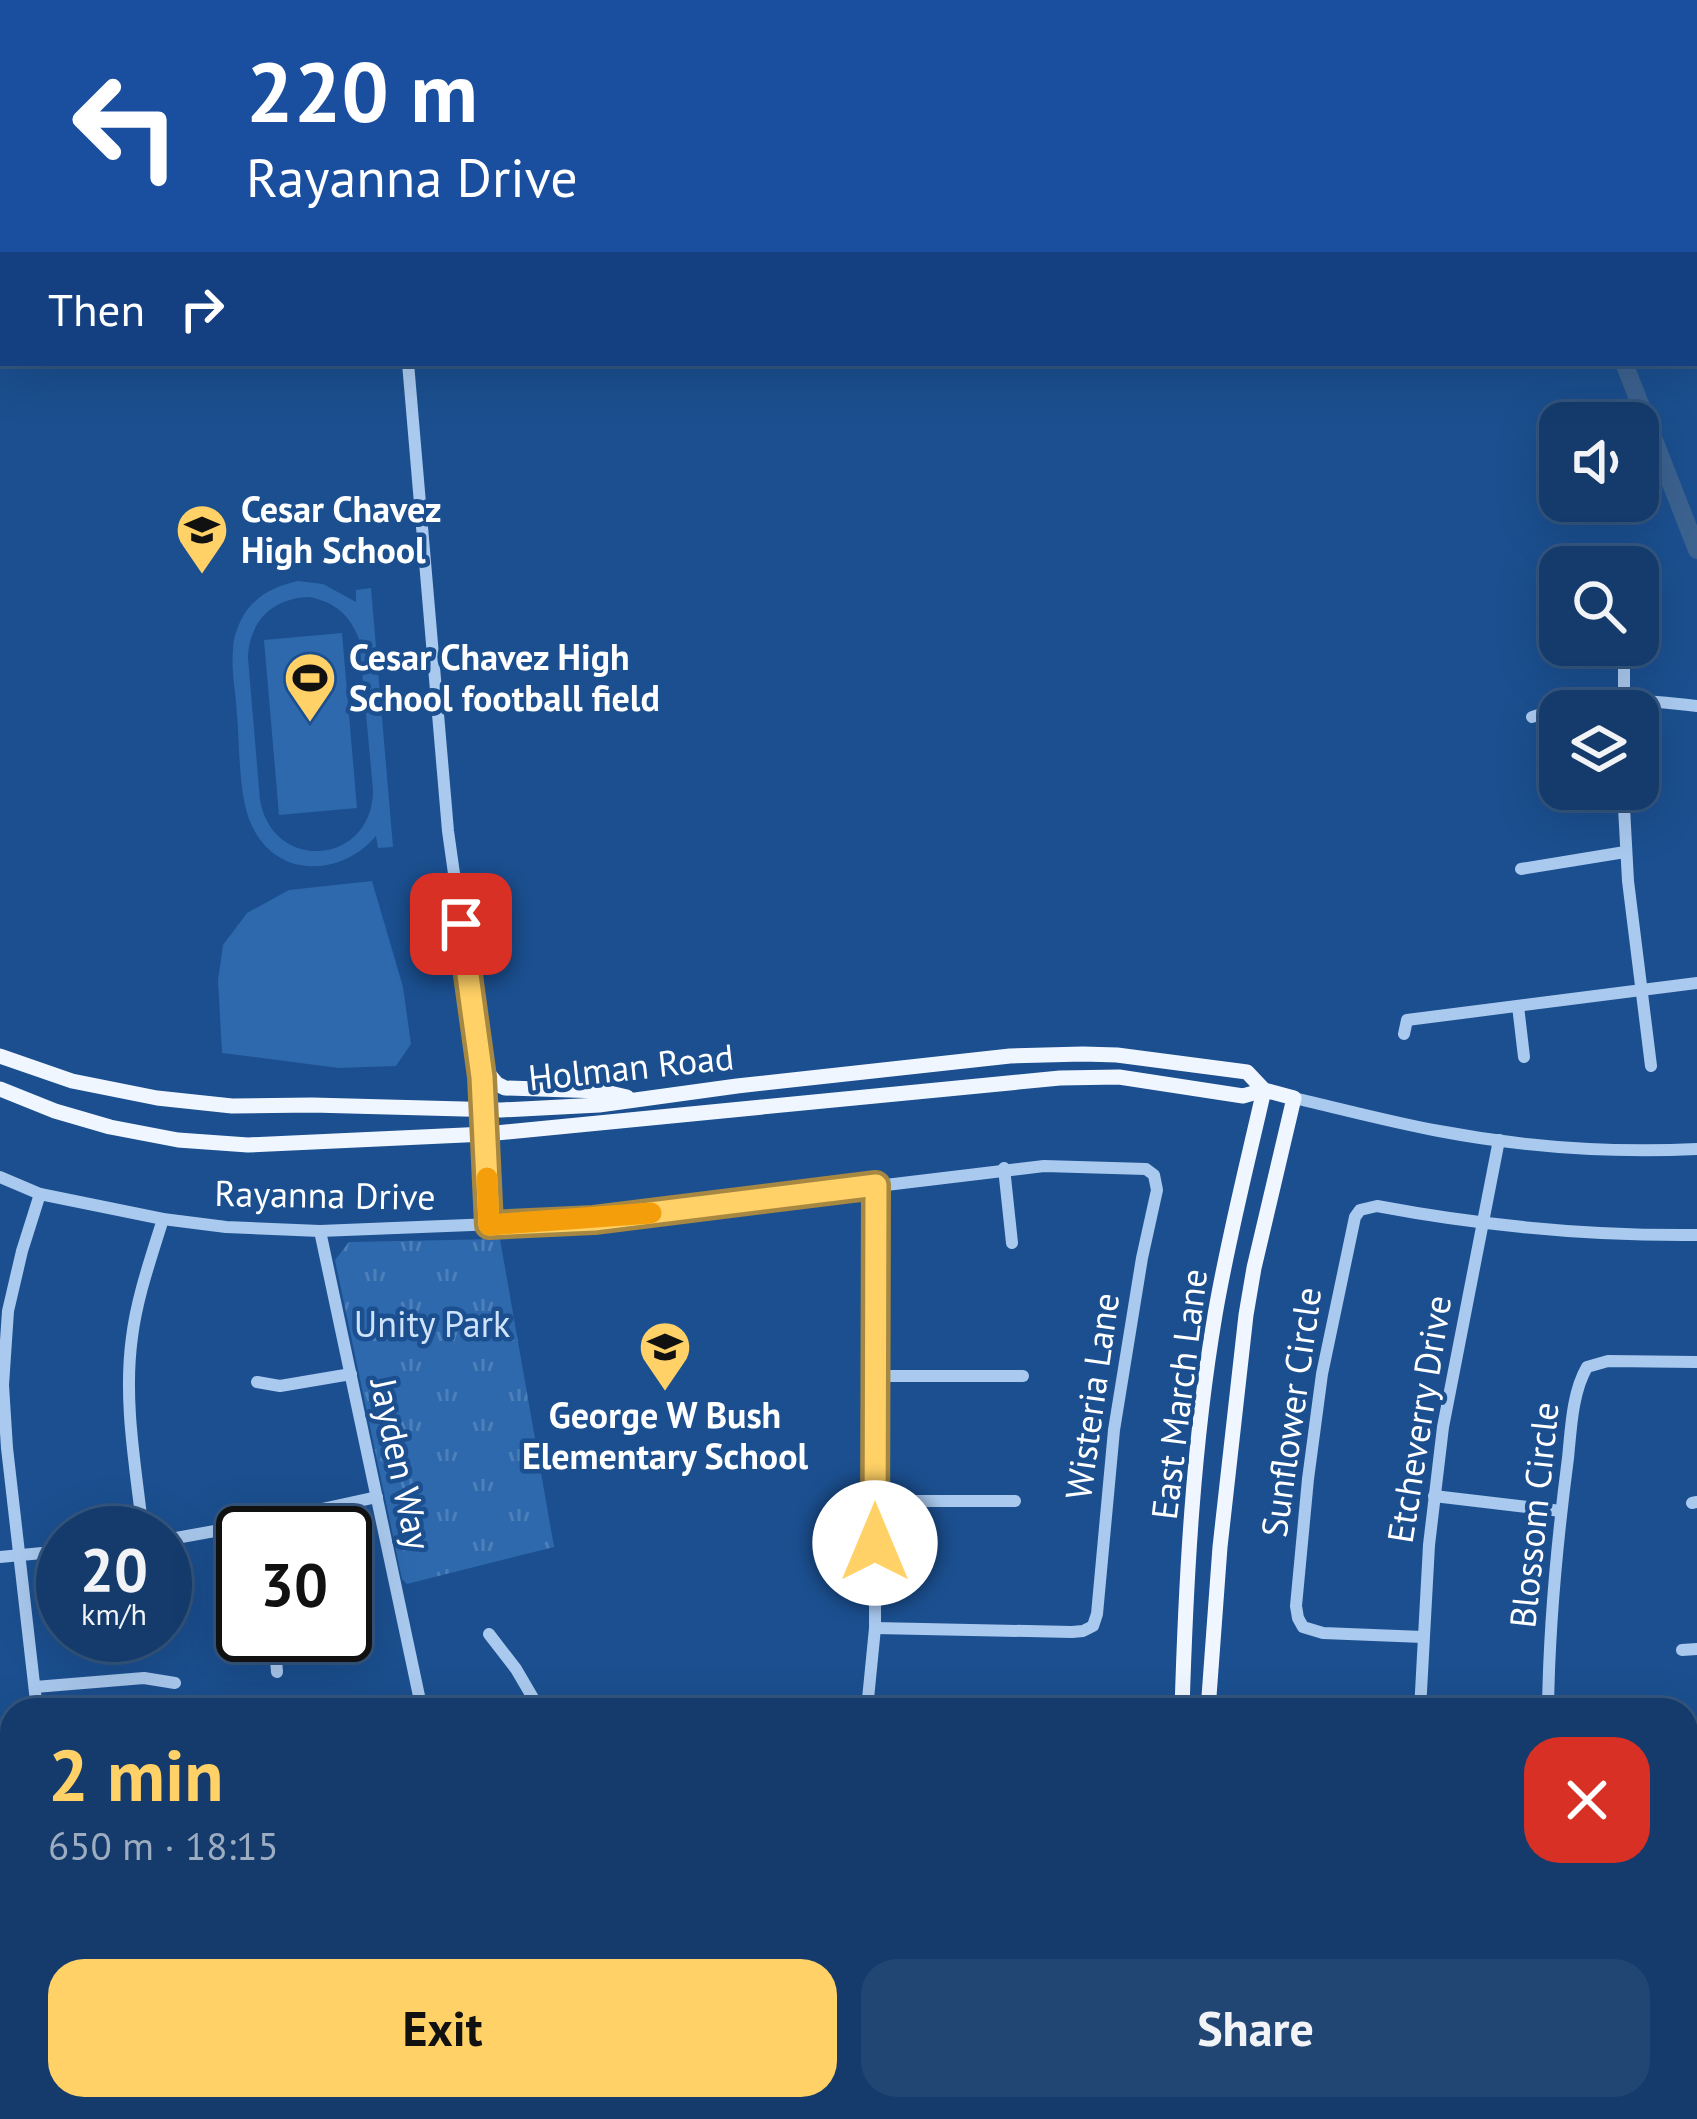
<!DOCTYPE html>
<meta charset="utf-8">
<style>
body{margin:0;font-family:"PT Sans",sans-serif;background:#214673;color:#f1f3f6;height:100vh;display:flex;flex-direction:column;font-size:45px;white-space:nowrap}
*{box-sizing:border-box;margin:0}
p{font-size:39px;color:#9dadc1}
.icon{flex:none;width:66px;height:66px;fill:none;stroke:currentColor;stroke-width:2;stroke-linecap:round;stroke-linejoin:round}
.map{position:relative;flex:1;overflow:hidden}
.panel{position:absolute;left:0px;top:1698px;width:1698px;height:423px;display:flex;flex-direction:column;background:#143b6b;border-radius:36px 36px 0 0;box-shadow:0 12px 48px #0002,0 0 0 3px #33557e}
.panel>*{flex:none}
.top-card{position:absolute;left:0px;top:0px;width:1698px;height:366px;box-shadow:0 12px 48px #0002,0 0 0 3px #33557e;background:#1a4fa0;color:#fff;overflow:hidden}
.controls{position:absolute;left:1539px;top:402px;display:grid;gap:24px}
.controls a{display:grid;place-items:center;width:120px;height:120px;border-radius:24px;background:#143b6b;box-shadow:0 12px 48px #0002,0 0 0 3px #33557e;font-size:60px}
.speed{position:absolute;left:36px;top:1506px;display:flex;gap:24px;font-size:60px;font-weight:700;text-align:center}
.speed>*{display:grid;place-content:center;width:156px;height:156px;border-radius:50%;background:#143b6b;box-shadow:0 12px 48px #0002,0 0 0 3px #33557e;line-height:1}
.speed small{font-size:30px;font-weight:400}
.speed .limit{border:6px solid #111;border-radius:18px;background:#fff;color:#111}
.pin{position:absolute;display:grid;place-items:center;width:102px;height:102px;color:#fff;margin:-51px;border-radius:24px;box-shadow:0 6px 18px #0006}
.me{position:absolute;width:132px;margin:-66px;rotate:0deg;stroke-linejoin:round;filter:drop-shadow(0 0 9px #0008)}
.turn{display:flex;align-items:center;gap:42px;height:252px;padding:0 48px;font-size:54px}
.turn .icon{width:156px;height:156px;stroke-width:2.5}
.turn b{display:block;font-size:84px;line-height:102px}
.then{display:flex;align-items:center;height:114px;padding:0 48px;background:#0003;gap:24px;font-size:45px}
.round{display:grid;place-items:center;flex:none;width:126px;height:126px;border-radius:36px;background:#214673}
.overview{display:flex;align-items:center;justify-content:space-between;height:204px;padding:0 48px}
h1{font-size:72px;font-weight:800;line-height:90px;color:#ffd166}
.cta{display:flex;gap:24px;margin-top:auto;padding:24px 48px}
.cta a{flex:1;height:138px;border-radius:36px;background:#ffd166;color:#111;font-size:48px;font-weight:800;line-height:138px;text-align:center}
.cta a+a{background:#214673;color:#f1f3f6}
.map>svg:first-child{display:block}
.grass{fill:#2e69ad;fill-rule:evenodd}
.park{fill:url(#park-tufts)}
.lines{fill:none;stroke-linecap:round;stroke-linejoin:round}
.river{stroke:#3c6290;stroke-width:18}
.minor{stroke:#a9c9ee;stroke-width:12}
.major{stroke:#f0f6ff;stroke-width:15}
.rail-casing{stroke:#fff;stroke-width:8}
.rail{stroke:#1b4f8f;stroke-width:3;stroke-dasharray:9;stroke-linecap:butt}
.route-casing{stroke:#a68842;stroke-width:30}
.route{stroke:#ffd166;stroke-width:21}
.slow{stroke:#f59e0b;stroke-width:21}
.labels{text-anchor:middle;stroke-width:9;stroke-linejoin:round;paint-order:stroke}
.poi-label{font-size:36px;font-weight:bold;fill:#fff;stroke:#1b4f8f;text-anchor:start}
.street-label{font-size:36px;fill:#fff;stroke:#1b4f8f}
.park-label{font-size:36px;fill:#cfe3fa;stroke:#1b4f8f}
</style>
<div class="map">
<svg width="1697" height="2119" viewBox="0 0 1697 2119">
<defs>
<pattern id="park-tufts" width="24" height="20" patternUnits="userSpaceOnUse" patternTransform="scale(3)"><rect width="24" height="20" fill="#2e69ad"/><path d="M3 7l-1-3M5 7V3M7 7l1-3M15 17l-1-3M17 17v-4M19 17l1-3" fill="none" stroke="#4d80b9"/></pattern>
</defs>
<rect width="100%" height="100%" fill="#1b4f8f"/>
<g class="grass">
<path d="M298 581 323 584 356 602V590L371 588 393 847 378 848 376 836C341 877 277 879 252 826 238 797 240 747 237 715 236 694 231 671 233 649 233 640 236 631 240 622 251 598 273 586 298 581ZM309 597C335 602 350 615 359 639L373 790C373 865 273 874 260 800L248 658C249 621 273 598 309 597Z"/>
<polygon points="342,633 357,808 279,815 264,640"/>
<polygon points="372,881 403,987 411,1044 396,1066 339,1068 222,1053 218,980 223,945 247,913 289,890"/>
</g>
<polygon class="park" points="500,1239 554,1547 407,1584 402,1579 335,1260 349,1242"/>
<g class="lines">
<g class="river">
<polyline points="1695,151 1697,146"/>
<polyline points="1624,363 1697,550"/>
</g>
<g class="minor">
<polyline points="408,363 448,831 481,1065 489,1225"/>
<polyline points="1624,711 1624,645"/>
<path d="M1532 717C1588 696 1639 699 1697 706"/>
<polyline points="1623,789 1628,881 1651,1066"/>
<polyline points="1521,869 1625,852"/>
<polyline points="1518,1006 1524,1057"/>
<polyline points="1404,1034 1407,1020 1697,983"/>
<path d="M1294 1098C1342 1109 1390 1122 1439 1131 1523 1147 1611 1153 1697 1149"/>
<polyline points="1004,1168 1012,1243"/>
<polyline points="0,1177 40,1194 163,1219 226,1227 320,1231 594,1220 1044,1166 1146,1169 1154,1175 1157,1190 1142,1258 1114,1430 1097,1614 1093,1626 1083,1631 1072,1632 875,1628"/>
<polyline points="320,1231 422,1710"/>
<polyline points="876,1376 1023,1376"/>
<polyline points="257,1382 280,1386 351,1374"/>
<polyline points="1434,1496 1561,1511"/>
<polyline points="875,1501 1015,1501"/>
<polyline points="1692,1503 1697,1502"/>
<path d="M143 1533C136 1468 123 1402 132 1337 137 1297 151 1258 163 1219"/>
<polyline points="165,1540 253,1524 377,1497"/>
<polyline points="0,1557 63,1551"/>
<polyline points="489,1634 516,1669 540,1710"/>
<polyline points="274,1635 277,1672"/>
<path d="M1423 1637 1323 1633 1303 1627 1298 1618 1296 1606 1308 1479 1322 1374 1355 1217 1360 1210 1377 1206C1483 1226 1589 1236 1697 1235"/>
<polyline points="1682,1650 1697,1649"/>
<polyline points="35,1687 144,1678 175,1683"/>
<polyline points="867,1709 875,1628 876,1185"/>
<polyline points="37,1710 7,1448 3,1385 8,1311 22,1251 40,1194"/>
<polyline points="571,1710 634,1705 926,1710"/>
<polyline points="1420,1710 1429,1545 1443,1427 1499,1140"/>
<path d="M1548 1710C1549 1626 1557 1542 1568 1458 1571 1429 1572 1393 1587 1367L1608 1361 1697 1362"/>
<polyline points="1686,1787 1697,1785"/>
<polyline points="1686,1839 1697,1933"/>
<polyline points="0,1841 12,1842"/>
<polyline points="0,1975 12,1979"/>
<polyline points="1686,2043 1697,2042"/>
<polyline points="741,2109 742,2119"/>
<polyline points="986,2109 987,2119"/>
<polyline points="1324,2109 1326,2119"/>
<polyline points="1446,2109 1447,2119"/>
<polyline points="1567,2109 1569,2119"/>
<polyline points="1015,2119 1115,2110"/>
</g>
<g class="major">
<polyline points="0,1056 72,1081 157,1098 232,1106 312,1105 501,1110 599,1105 737,1086 1010,1056 1083,1054 1117,1055 1247,1072 1264,1090 1294,1098 1254,1268 1246,1315 1220,1547 1208,1710"/>
<polyline points="481,1065 497,1084 505,1088 601,1091 627,1097"/>
<polyline points="0,1089 55,1111 110,1127 178,1140 248,1145 486,1134 1060,1078 1119,1077 1243,1096 1264,1090"/>
<path d="M1182 1710C1186 1578 1193 1445 1215 1315 1228 1239 1247 1165 1264 1090"/>
<polyline points="1205,2109 1206,2119"/>
<polyline points="1233,2109 1234,2119"/>
</g>
<g class="rail-casing">
<g id="rail">
<polyline points="0,2066 12,2069"/>
<polyline points="177,2109 217,2119"/>
</g>
</g>
<use href="#rail" class="rail"/>
</g>
<g class="lines">
<g class="route-casing">
<polyline id="route" points="461,924 482,1077 489,1225 594,1220 876,1185 875,1543"/>
</g>
<use href="#route" class="route"/>
<polyline class="slow" points="487,1178 489,1225 651,1213"/>
</g>
<defs>
<g id="school-pin" transform="scale(2.7)"><path d="M0 17L-7.5 6A9.5 9.5 0 1 1 7.5 6Z" fill="#ffd166" stroke="#1b4f8f"/><path d="M0-5L7-2L0 1L-7-2ZM-4 1L0 2.5L4 1V4Q0 6-4 4Z" fill="#111"/></g>
<g id="stadium-pin" transform="scale(2.7)"><path d="M0 17L-7.5 6A9.5 9.5 0 1 1 7.5 6Z" fill="#ffd166" stroke="#1b4f8f"/><path d="M0-5a6.5 5 0 1 0 0 10a6.5 5 0 1 0 0-10ZM-3.5-1.8h7v3.6h-7Z" fill="#111"/></g>
</defs>
<g fill-rule="evenodd">
<use href="#school-pin" x="202" y="530"/>
<use href="#stadium-pin" x="310" y="678"/>
<use href="#school-pin" x="665" y="1347"/>
</g>
<g class="labels">
<g class="poi-label">
<text x="241" y="522">Cesar Chavez<tspan x="241" dy="41">High School</tspan></text>
<text x="349" y="670">Cesar Chavez High<tspan x="349" dy="41">School football field</tspan></text>
<text x="665" y="1428" text-anchor="middle">George W Bush<tspan x="665" dy="41">Elementary School</tspan></text>
</g>
<g class="street-label">
<text transform="translate(631 1067) rotate(-6)" y="13">Holman Road</text>
<text transform="translate(325 1195) rotate(1)" y="13">Rayanna Drive</text>
<text transform="translate(1179 1394) rotate(-83)" y="13">East March Lane</text>
<text transform="translate(1092 1396) rotate(-82)" y="13">Wisteria Lane</text>
<text transform="translate(1291 1412) rotate(-82)" y="13">Sunflower Circle</text>
<text transform="translate(1419 1419) rotate(-81)" y="13">Etcheverry Drive</text>
<text transform="translate(401 1464) rotate(78)" y="13">Jayden Way</text>
<text transform="translate(1534 1515) rotate(-84)" y="13">Blossom Circle</text>
</g>
<g class="park-label">
<text x="432" y="1337">Unity Park</text>
</g>
</g>
</svg>
<div class="controls">
<a><svg class="icon" aria-label="sound" viewBox="0 0 24 24"><path d="M4 9h4l5-4v14l-5-4H4zM17 9q2 3 0 6"/></svg></a>
<a><svg class="icon" aria-label="search" viewBox="0 0 24 24"><circle cx="10" cy="10" r="6"/><path d="M15 15l6 6"/></svg></a>
<a><svg class="icon" aria-label="layers" viewBox="0 0 24 24"><path d="M12 4l9 5-9 5-9-5zM3 14l9 5 9-5"/></svg></a>
</div>
<div class="speed"><div>20<small>km/h</small></div><div class="limit">30</div></div>
<div class="pin" style="left:461px;top:924px;background:#d93025"><svg class="icon" aria-label="arrive" viewBox="0 0 24 24"><path d="M6 21V4h12l-3 4 3 4H6"/></svg></div>
<svg class="me" style="left:875px;top:1543px" viewBox="-20 -20 40 40"><circle r="19" fill="#fff"/><path d="M0-13L10 11 0 6-10 11z" fill="#ffd166"/></svg>
<div class="top-card">
<div class="turn"><svg class="icon" aria-label="left" viewBox="0 0 24 24"><path d="M17 20v-9H6M10 6l-5 5 5 5"/></svg><div><b>220 m</b>Rayanna Drive</div></div>
<div class="then">Then<svg class="icon" aria-label="right" viewBox="0 0 24 24"><path d="M7 20v-9h11M14 6l5 5-5 5"/></svg></div>
</div>
<section class="panel">
<div class="overview"><div><h1>2 min</h1><p>650 m · 18:15</p></div><a class="round" style="background:#d93025;color:#fff"><svg class="icon" aria-label="close" viewBox="0 0 24 24"><path d="M6 6l12 12M18 6L6 18"/></svg></a></div>
<div class="cta"><a>Exit</a><a>Share</a></div>
</section>
</div>
